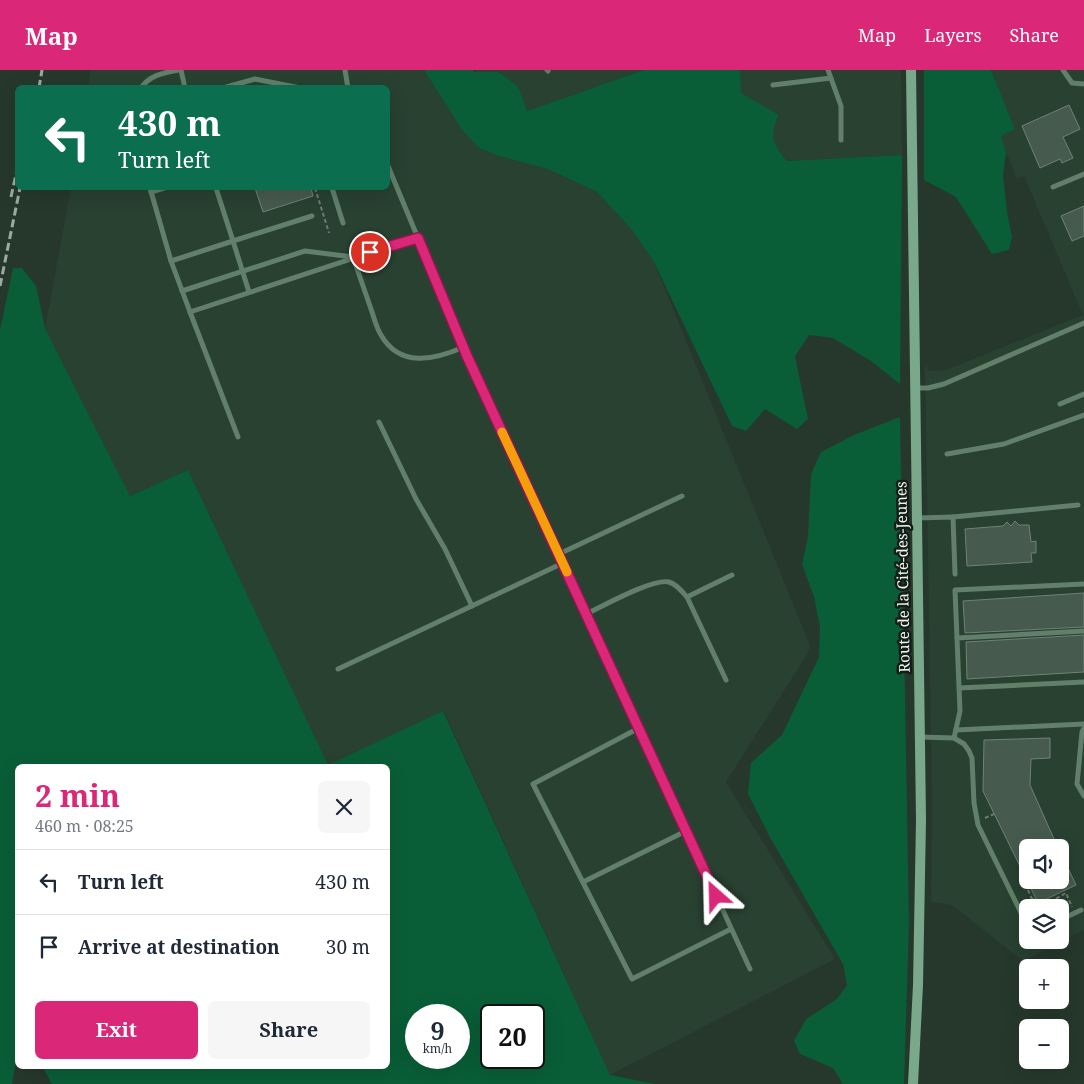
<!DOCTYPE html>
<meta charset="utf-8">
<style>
body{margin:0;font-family:"Noto Serif",serif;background:#f6f6f7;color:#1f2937;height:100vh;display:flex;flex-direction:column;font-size:19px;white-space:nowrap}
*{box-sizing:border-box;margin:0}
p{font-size:16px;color:#747a83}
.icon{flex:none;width:28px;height:28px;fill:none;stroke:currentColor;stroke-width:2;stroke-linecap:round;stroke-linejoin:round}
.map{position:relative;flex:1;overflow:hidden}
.details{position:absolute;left:15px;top:694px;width:375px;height:305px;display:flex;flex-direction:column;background:#fff;border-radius:8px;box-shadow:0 5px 20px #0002}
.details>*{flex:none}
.top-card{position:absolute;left:15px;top:15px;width:375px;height:105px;border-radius:8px;box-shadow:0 5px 20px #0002;background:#0b6e4f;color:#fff;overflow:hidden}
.buttons{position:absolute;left:1019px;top:769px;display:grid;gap:10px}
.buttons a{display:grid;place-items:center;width:50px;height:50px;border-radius:8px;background:#fff;box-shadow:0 5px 20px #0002;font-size:25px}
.speed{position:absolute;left:405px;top:934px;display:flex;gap:10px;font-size:25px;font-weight:700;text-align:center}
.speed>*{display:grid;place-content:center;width:65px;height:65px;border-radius:50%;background:#fff;box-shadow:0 5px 20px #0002;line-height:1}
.speed small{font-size:12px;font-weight:400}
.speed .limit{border:2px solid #111;border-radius:8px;background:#fff;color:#111}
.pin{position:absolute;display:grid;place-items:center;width:42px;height:42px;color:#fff;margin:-21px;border:2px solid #fff;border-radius:50%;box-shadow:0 1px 5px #0007}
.me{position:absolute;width:55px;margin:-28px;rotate:335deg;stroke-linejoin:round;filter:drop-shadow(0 0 4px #0008)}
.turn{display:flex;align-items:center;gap:18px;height:105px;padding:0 20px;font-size:22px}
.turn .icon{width:65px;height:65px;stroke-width:2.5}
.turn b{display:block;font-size:35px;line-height:42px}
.round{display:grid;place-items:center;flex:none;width:52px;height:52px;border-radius:8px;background:#f6f6f7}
.overview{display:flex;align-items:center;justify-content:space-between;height:85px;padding:0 20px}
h1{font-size:30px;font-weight:700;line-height:38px;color:#db2777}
.cta{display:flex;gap:10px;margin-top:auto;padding:10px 20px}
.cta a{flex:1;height:58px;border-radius:8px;background:#db2777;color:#fff;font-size:20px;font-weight:700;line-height:58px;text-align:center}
.cta a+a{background:#f6f6f7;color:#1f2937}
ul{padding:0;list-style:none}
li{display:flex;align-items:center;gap:15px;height:65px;padding:0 20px;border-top:1px solid #e0e1e3}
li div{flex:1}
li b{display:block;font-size:19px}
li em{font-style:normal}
header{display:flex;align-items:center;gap:30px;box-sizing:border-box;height:70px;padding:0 25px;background:#db2777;color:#fff}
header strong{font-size:24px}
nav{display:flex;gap:28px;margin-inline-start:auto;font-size:18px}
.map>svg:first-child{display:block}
.built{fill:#284131;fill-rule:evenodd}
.green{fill:#095e37;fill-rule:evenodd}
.building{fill:#475a4e;stroke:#6e8275}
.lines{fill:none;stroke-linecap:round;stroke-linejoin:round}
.path{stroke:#6c7b71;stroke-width:2;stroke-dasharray:4 2.5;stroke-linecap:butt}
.lane{stroke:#617f6b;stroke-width:5}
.secondary{stroke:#79a98a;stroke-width:10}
.rail{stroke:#9caaa1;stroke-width:3;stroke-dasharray:8 4;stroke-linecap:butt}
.route-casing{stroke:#8e194d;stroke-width:12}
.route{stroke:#db2777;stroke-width:9}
.slow{stroke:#f59e0b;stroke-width:9}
.labels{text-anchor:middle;stroke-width:5;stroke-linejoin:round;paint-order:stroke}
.street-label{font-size:15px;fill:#ecf7ef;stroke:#151d18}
</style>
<header>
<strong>Map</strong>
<nav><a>Map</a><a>Layers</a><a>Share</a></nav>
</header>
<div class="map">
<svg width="1084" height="1014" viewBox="0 0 1084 1014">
<rect width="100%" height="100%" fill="#26382c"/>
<g class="built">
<polygon points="91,0 424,0 462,60 499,86 548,99 597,122 632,160 654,192 811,578 726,712 835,889 610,1005 444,641 328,696 188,400 130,426 45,258 71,118 388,118 388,18 88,17"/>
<polygon points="473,0 644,0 527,41"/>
<polygon points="740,0 901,0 902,85 787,91 777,79 772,66 773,55 779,45 740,23"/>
<path d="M991 0H1084V860L1023 891 952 835 931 832 932 735 925 294 929 301 946 300 1083 245 1024 106 1017 109 1000 66 1015 59ZM1028 778H1060V810H1028ZM1028 838H1060V870H1028Z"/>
</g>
<g class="green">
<path d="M424 0H473L474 2H498L518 16 527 41 644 0H740L741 23 779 45C768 66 773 74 787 91L902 85 900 314 871 291 833 268 809 265 795 286 808 349 797 359 765 339 746 361 732 356 654 192 632 160 597 122 548 99 499 86 479 78 462 60Z"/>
<polygon points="924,0 991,0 1015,59 1001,66 1006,82 1003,105 1007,142 1012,167 1009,180 992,184 956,127 924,110"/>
<path d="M13 198H22L36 216 45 258 130 426 188 400 328 695 443 641 610 1005 655 1014H52L42 996H388V696H18L17 986 12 1014H0V260ZM416 945H459V988H416ZM491 945H534V988H491Z"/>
<polygon points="900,347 909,853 904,1014 843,1014 833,998 800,984 794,971 806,949 837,929 847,915 843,894 771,769 748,724 751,693 782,665 819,587 820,557 814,527 802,494 808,467 811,404 821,382 854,365"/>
</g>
<g class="building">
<polygon points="1069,35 1080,59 1063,67 1073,88 1062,93 1060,89 1040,98 1022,56"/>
<polygon points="255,118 311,118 313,126 263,142"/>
<polygon points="1084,136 1084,166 1072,171 1061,146"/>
<polygon points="1015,451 1019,455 1029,455 1031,472 1036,471 1036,483 1031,483 1032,492 967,496 965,459 1003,456 1007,452 1011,456"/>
<polygon points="1084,523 1084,557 965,563 963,531"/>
<polygon points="1084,565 1084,602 967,609 966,572"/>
<polygon points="1050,668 1050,688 1031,689 1030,715 1058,778 1028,778 1028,810 1060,810 1060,781 1076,815 1038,833 983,721 984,670"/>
</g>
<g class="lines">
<g class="path">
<polyline points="315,118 329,163"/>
<polyline points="985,748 994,744"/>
<polyline points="1028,820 1036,838"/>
<polyline points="1025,834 1035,828"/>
<polyline points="1039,838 1066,823 1072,837"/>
</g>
<g class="lane">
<polyline points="181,0 185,18"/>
<polyline points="345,0 348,18"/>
<polyline points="547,0 548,1"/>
<polyline points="828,0 841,36 841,70"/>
<polyline points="1063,0 1072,13 1084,14"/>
<polyline points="773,15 831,8"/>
<path d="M141 18C150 5 163 3 178 0"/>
<polyline points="223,18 255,9 300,18"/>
<polyline points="388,96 467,286 750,899"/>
<polyline points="1053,117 1084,104"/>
<polyline points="150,118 171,191 190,242"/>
<polyline points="216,118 233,171 312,146"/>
<polyline points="332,118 343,153"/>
<polyline points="151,122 164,118"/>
<polyline points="171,191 233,171 249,222"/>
<path d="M182 221 305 181 353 187C359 204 365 222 371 239 374 247 376 257 381 265 400 298 434 290 464 277"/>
<polyline points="915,318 928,318 944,314 1084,253"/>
<polyline points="1060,334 1084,324"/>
<polyline points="379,352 416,429 445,479 472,536"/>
<polyline points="238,367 190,242 418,167"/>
<polyline points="947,384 1004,374 1084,345"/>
<polyline points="953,447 1078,435"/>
<polyline points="917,448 953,447 955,504"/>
<polyline points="559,484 682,426"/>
<polyline points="687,527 726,610"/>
<path d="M586 544C603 536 653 508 669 512 676 514 682 521 687 527L732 505"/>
<polyline points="957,568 1084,561"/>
<polyline points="338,599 563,493"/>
<polyline points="959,618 1084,612"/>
<polyline points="639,658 533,714 632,909 731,859"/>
<polyline points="1084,658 1082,662 1077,714 1084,726"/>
<polyline points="956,660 1084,654"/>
<polyline points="920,667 954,668 964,674 969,681 972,688 974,733 978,755 1028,857"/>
<polyline points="954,668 960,641 955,520 1084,514"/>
<polyline points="583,812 686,761"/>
<polyline points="1060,850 1081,840"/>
</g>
<polyline class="secondary" points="911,0 921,750 918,915 913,1014"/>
<g class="rail">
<polyline points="39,18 42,0"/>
<polyline points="11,127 18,95"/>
<polyline points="0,216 20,118"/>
</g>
</g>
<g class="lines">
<g class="route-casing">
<polyline id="route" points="370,182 418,168 467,286 716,826"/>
</g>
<use href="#route" class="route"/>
<polyline class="slow" points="502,362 567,502"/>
</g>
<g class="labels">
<g class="street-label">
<text transform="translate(903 507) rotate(-91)" y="5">Route de la Cité-des-Jeunes</text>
</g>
</g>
</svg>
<div class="buttons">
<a><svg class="icon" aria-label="sound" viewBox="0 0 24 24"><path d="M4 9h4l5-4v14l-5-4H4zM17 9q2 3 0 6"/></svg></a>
<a><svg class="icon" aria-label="layers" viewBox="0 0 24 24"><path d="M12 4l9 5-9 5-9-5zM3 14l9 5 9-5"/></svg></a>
<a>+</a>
<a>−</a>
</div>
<div class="speed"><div>9<small>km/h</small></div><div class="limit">20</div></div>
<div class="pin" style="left:370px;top:182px;background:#d93025"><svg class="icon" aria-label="arrive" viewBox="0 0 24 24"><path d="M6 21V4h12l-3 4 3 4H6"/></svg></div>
<svg class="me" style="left:716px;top:826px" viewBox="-20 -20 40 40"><path d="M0-17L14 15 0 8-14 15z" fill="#db2777" stroke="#fff" stroke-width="4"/></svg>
<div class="top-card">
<div class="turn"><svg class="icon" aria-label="left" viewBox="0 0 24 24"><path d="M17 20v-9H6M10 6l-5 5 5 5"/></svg><div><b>430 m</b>Turn left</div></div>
</div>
<section class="details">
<div class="overview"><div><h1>2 min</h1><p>460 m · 08:25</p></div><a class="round"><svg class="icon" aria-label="close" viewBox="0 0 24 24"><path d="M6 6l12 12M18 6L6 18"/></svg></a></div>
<ul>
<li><svg class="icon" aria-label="left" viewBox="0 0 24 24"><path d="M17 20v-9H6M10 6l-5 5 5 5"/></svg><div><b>Turn left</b></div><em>430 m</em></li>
<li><svg class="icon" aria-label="arrive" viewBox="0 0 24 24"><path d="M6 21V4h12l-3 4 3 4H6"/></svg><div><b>Arrive at destination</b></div><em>30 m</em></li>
</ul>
<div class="cta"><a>Exit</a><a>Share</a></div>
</section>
</div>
